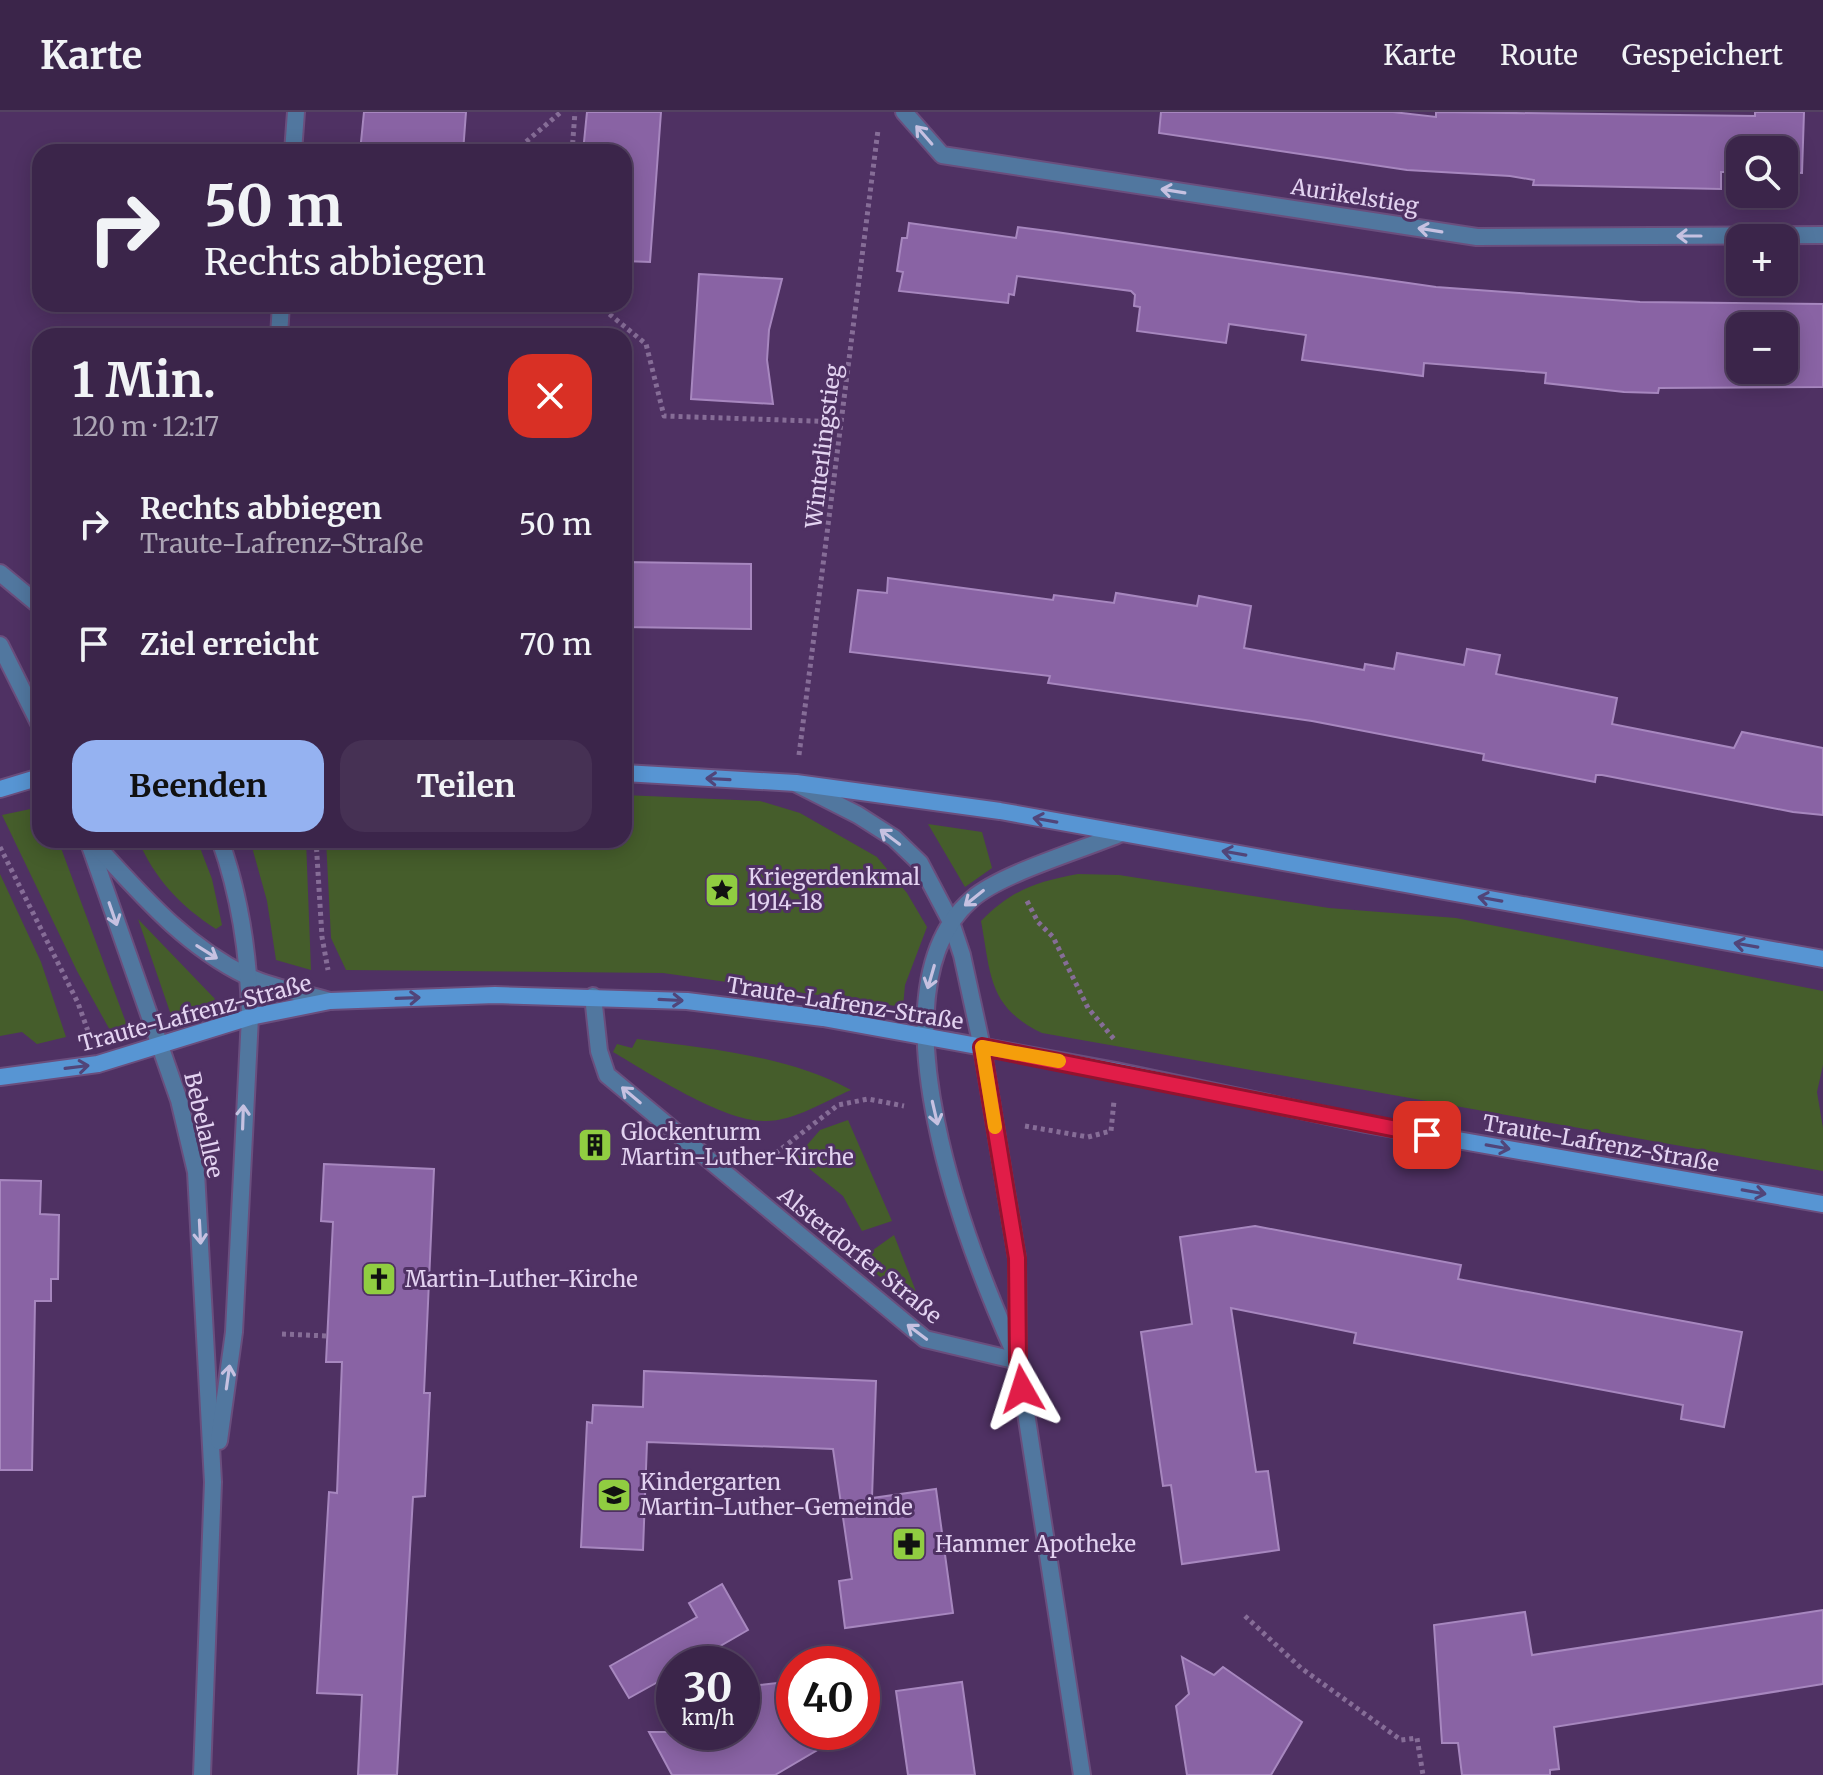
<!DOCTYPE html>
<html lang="de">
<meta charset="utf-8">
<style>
body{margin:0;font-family:Merriweather,serif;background:#463154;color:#f1f3f6;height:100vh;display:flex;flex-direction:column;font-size:30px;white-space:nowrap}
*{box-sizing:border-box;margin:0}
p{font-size:26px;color:#aca5b5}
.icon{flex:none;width:44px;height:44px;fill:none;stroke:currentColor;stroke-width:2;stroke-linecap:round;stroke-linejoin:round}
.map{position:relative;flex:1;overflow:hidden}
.drawer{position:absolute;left:32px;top:216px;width:600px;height:520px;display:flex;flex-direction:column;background:#3b254a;border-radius:24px;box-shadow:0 4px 20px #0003,0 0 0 2px #544262}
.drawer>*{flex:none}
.banner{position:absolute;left:32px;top:32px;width:600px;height:168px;border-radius:24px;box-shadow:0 4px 20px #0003,0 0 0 2px #544262;background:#3b254a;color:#f1f3f6;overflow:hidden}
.controls{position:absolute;left:1726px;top:24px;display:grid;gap:16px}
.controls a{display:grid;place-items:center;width:72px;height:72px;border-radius:16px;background:#3b254a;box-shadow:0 4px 20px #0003,0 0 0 2px #544262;font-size:40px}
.speed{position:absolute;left:656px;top:1534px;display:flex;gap:16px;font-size:40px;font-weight:700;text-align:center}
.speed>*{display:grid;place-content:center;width:104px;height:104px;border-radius:50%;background:#3b254a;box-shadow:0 4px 20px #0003,0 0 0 2px #544262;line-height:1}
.speed small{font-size:20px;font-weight:400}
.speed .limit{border:12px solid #d22;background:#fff;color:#111}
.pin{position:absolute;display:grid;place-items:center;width:68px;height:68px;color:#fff;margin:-34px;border-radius:16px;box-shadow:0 4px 12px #0006}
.me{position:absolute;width:88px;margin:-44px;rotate:354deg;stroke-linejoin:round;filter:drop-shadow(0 0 6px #0008)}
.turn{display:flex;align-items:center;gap:28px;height:168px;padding:0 40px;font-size:36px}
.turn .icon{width:104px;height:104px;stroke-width:2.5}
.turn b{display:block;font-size:56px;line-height:68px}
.round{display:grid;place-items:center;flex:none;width:84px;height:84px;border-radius:24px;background:#463154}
.overview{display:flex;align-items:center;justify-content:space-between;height:136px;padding:0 40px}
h1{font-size:48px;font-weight:700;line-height:60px}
.button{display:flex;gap:16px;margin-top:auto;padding:16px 40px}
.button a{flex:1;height:92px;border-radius:24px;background:#95b2f1;color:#111;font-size:32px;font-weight:700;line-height:92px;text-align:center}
.button a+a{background:#463154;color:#f1f3f6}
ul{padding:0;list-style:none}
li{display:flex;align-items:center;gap:24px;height:120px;padding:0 40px}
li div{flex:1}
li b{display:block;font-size:30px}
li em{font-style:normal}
header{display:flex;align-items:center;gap:48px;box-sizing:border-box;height:112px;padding:0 40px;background:#3b254a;border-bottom:2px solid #544262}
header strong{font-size:38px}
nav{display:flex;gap:44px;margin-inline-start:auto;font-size:28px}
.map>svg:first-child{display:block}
.green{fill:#455d2b}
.building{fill:#8963a4;stroke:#a787bf;stroke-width:2;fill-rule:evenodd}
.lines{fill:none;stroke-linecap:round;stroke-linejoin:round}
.minor-casing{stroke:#6a4e7d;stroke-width:20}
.tertiary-casing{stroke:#6a4e7d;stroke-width:20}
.secondary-casing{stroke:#6a4e7d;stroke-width:20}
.path{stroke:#866d97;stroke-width:5;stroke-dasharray:4 4;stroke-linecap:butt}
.minor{stroke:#51779f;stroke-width:16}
.tertiary{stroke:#51779f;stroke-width:16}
.secondary{stroke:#5795d3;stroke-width:16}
.oneway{stroke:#c6c1e1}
.oneway2{stroke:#514579}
.route-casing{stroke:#92132f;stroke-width:20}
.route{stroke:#e11d48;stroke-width:14}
.slow{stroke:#f59e0b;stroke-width:14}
.labels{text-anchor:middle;stroke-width:6;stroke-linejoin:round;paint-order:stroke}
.street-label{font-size:22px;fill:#e3d3f1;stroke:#4f3163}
.poi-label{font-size:22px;fill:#e3d3f1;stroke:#4f3163;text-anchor:start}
</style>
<header>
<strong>Karte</strong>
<nav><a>Karte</a><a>Route</a><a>Gespeichert</a></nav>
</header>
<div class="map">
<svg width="1823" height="1663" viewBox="0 0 1823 1663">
<rect width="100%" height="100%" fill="#4f3163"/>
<g class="green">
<polygon points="624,683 760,689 800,701 877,745 907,781 927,815 905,873 903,895 663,861 346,858 331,826 326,728 624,728"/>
<polygon points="40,695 40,728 58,728 128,916 111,920 77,859 2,703"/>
<polygon points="928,712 982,720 992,756 965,775"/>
<path d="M138 728H197L212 767 222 813 216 817C180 794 155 767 138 728Z"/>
<polygon points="250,728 306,728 311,858 276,848 267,789"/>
<polygon points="0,762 41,850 66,925 37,932 22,920 0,924"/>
<path d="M1078 762 1119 763 1329 796 1456 806 1823 879V953L1817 980 1823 1016V1059L1042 921C988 895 991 863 981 809 1012 778 1035 770 1078 762Z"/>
<polygon points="138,807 215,887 205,896 171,903"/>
<path d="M637 927C709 937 786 943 851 978 825 989 793 1010 764 1009 722 1009 649 961 613 940L617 932 632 936Z"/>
<polygon points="848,1008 892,1109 862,1119 843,1084 796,1046 820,1018"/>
<polygon points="894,1123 924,1200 859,1148"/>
</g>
<g class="building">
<polygon points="364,0 466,0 463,40 360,40"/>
<polygon points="587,0 661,0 650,150 624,149 624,40 583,40"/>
<polygon points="1161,0 1393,0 1436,5 1436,0 1755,4 1755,0 1804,0 1802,61 1784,60 1784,38 1740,38 1740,60 1721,60 1721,77 1533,73 1534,68 1510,64 1407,58 1159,21"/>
<path d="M909 111 1016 126 1018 115 1056 120 1436 175 1640 190 1823 192V275L1659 276 1658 281 1624 280 1545 271 1546 261 1424 251 1423 264 1302 248 1306 223 1229 212 1226 231 1137 219 1140 195 1134 194 1135 183 1131 179 1017 164 1014 183 1009 182 1008 191 899 179 903 160 897 159 902 126H907ZM1740 214H1784V258H1740Z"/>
<polygon points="699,162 782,167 769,218 767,248 773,292 691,287"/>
<polygon points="624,450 751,452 751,517 624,515"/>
<polygon points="888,466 1053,488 1054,483 1114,491 1116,481 1197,494 1199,484 1251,494 1244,536 1364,558 1365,552 1394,557 1397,541 1464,553 1467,537 1500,543 1496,562 1617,586 1612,612 1734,636 1742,620 1823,636 1823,703 1793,700 1602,663 1596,663 1595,670 1483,648 1484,642 1312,609 1048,571 1050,564 850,540 858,478 887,481"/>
<polygon points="324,1052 434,1057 424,1281 430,1281 425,1384 413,1385 397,1663 358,1663 362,1583 317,1581 329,1380 337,1381 342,1250 326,1250 333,1110 321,1109"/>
<polygon points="0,1068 41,1069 40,1102 59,1103 58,1167 51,1167 51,1189 35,1189 32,1358 0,1358"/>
<polygon points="1255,1114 1461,1153 1458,1167 1742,1220 1724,1315 1681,1307 1683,1293 1354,1231 1356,1221 1231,1196 1256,1360 1268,1359 1279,1438 1182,1452 1171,1373 1163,1374 1141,1220 1192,1212 1180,1125"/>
<polygon points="644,1259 876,1269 872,1386 936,1377 953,1501 845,1516 839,1469 852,1467 833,1337 647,1330 643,1438 581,1435 587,1310 592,1311 593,1293 643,1295"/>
<polygon points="722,1472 748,1518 689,1552 674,1552 674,1561 629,1586 610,1554 697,1505 689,1491"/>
<polygon points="1823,1498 1823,1572 1554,1615 1559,1657 1550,1658 1550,1663 1462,1663 1458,1631 1442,1631 1434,1513 1525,1500 1532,1543"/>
<polygon points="1182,1545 1214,1563 1223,1555 1302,1610 1271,1663 1187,1663 1176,1594 1189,1582"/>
<polygon points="794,1569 794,1620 848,1620 775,1663 672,1663 649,1620 742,1620 742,1575"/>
<polygon points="962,1570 975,1663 908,1663 896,1579"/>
</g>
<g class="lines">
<g class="minor-casing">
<g id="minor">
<polyline points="904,0 942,43 1477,125 1823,123"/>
<polyline points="293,40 296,0"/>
<polyline points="279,224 281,192"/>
<polyline points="593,884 599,939 607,963 925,1227 1018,1249"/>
</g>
</g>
<g class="tertiary-casing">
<g id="tertiary">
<polyline points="0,461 40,494"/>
<polyline points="0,533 40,613"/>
<polyline points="797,672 858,703 894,726 920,751 951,810 962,843 982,935 1017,1146 1018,1249 1082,1663"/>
<polyline points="88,728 179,988 196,1060 213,1370 202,1663"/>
<path d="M92 729C139 780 183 833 247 864 272 876 303 881 330 889"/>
<path d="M1015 1242C968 1138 866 878 972 787 1002 761 1082 738 1122 721"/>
<path d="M219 1329 234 1220 250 905C249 846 240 784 220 728"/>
</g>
</g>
<g class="secondary-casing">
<g id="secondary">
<polyline points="624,661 796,671 1000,699 1823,847"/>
<polyline points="0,677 40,665"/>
<polyline points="0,965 98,952 250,905 330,889 495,883 687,889 823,906 1116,959 1366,1012 1823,1092"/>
</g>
</g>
<g class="path">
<polyline points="514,40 561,0"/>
<polyline points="572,40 575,0"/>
<polyline points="597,192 646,232 664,304 842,310"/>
<polyline points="799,643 878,18"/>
<polyline points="316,728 322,825 328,858"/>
<polyline points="0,735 78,891 89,922"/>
<polyline points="1027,789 1038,810 1053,825 1088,896 1114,927"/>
<polyline points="1025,1014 1088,1025 1111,1019 1114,989"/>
<polyline points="763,1051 838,993 868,987 904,994"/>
<polyline points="282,1222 328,1224"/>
<polyline points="1245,1504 1301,1556 1401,1628 1417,1626 1423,1663"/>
</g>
<use href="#minor" class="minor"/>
<use href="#tertiary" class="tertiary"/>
<use href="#secondary" class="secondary"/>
</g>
<defs><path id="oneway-shaft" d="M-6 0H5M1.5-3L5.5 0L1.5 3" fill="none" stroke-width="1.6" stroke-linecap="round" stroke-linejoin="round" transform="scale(2)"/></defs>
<g class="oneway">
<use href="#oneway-shaft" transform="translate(924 23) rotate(-131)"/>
<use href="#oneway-shaft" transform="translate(1173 79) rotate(-171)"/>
<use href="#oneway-shaft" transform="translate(1430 118) rotate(-171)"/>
<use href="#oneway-shaft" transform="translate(1689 124) rotate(180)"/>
<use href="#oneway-shaft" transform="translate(890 725) rotate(-143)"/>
<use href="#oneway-shaft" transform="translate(974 786) rotate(141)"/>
<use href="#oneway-shaft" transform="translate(113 802) rotate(71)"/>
<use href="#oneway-shaft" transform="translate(207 840) rotate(32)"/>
<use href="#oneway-shaft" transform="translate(931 865) rotate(106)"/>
<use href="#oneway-shaft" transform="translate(631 983) rotate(-140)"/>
<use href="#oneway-shaft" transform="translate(935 1001) rotate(77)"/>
<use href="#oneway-shaft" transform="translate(243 1005) rotate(-88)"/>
<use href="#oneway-shaft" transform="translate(200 1120) rotate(87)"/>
<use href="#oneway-shaft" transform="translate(917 1220) rotate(-143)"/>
<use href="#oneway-shaft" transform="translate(228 1265) rotate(-82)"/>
</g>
<g class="oneway2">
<use href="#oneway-shaft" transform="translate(718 667) rotate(-177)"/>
<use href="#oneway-shaft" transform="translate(1045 708) rotate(-170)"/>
<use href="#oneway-shaft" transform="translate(1234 741) rotate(-170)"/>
<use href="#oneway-shaft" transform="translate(1490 787) rotate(-170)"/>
<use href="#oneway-shaft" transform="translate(1746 833) rotate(-170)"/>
<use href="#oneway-shaft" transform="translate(408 886) rotate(-2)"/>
<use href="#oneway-shaft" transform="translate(671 888) rotate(3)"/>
<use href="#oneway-shaft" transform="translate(77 955) rotate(-7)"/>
<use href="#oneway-shaft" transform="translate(1498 1035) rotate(10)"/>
<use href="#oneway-shaft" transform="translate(1754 1080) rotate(10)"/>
</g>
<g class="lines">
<g class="route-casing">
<polyline id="route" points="1022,1277 1018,1249 1017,1146 982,935 1427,1023"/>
</g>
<use href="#route" class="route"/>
<polyline class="slow" points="995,1015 982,935 1059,949"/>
</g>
<defs>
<g id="sight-square" transform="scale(1.8)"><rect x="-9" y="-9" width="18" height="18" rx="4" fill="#90cd41" stroke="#4f3163"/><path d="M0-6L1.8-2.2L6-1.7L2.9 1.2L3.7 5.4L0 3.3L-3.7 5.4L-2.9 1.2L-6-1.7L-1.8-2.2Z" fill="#111"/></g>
<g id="building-square" transform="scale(1.8)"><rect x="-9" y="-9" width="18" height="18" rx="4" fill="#90cd41" stroke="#4f3163"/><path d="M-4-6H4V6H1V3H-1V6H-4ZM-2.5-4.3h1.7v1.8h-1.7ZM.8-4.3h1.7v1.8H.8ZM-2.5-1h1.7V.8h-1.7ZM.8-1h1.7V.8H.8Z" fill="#111"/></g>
<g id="church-square" transform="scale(1.8)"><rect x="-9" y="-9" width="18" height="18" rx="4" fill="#90cd41" stroke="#4f3163"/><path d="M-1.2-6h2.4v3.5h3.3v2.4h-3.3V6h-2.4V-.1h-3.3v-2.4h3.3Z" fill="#111"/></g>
<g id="school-square" transform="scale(1.8)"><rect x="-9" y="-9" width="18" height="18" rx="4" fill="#90cd41" stroke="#4f3163"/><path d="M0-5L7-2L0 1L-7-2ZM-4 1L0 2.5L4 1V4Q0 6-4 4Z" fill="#111"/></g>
<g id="pharmacy-square" transform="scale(1.8)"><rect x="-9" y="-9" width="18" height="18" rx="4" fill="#90cd41" stroke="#4f3163"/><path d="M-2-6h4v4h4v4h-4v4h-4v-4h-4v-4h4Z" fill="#111"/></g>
</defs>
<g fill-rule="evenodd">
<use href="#sight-square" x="722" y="778"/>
<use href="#building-square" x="595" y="1033"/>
<use href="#church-square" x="379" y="1167"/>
<use href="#school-square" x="614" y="1383"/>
<use href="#pharmacy-square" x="909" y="1432"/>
</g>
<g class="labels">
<g class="street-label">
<text transform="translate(1355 84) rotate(9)" y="8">Aurikelstieg</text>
<text transform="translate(823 334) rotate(-83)" y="8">Winterlingstieg</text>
<text transform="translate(845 891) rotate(9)" y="8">Traute-Lafrenz-Straße</text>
<text transform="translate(195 901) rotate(-15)" y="8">Traute-Lafrenz-Straße</text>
<text transform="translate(204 1013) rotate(77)" y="8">Bebelallee</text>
<text transform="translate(1601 1031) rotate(10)" y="8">Traute-Lafrenz-Straße</text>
<text transform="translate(860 1143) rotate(39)" y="8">Alsterdorfer Straße</text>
</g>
<g class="poi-label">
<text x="748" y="773">Kriegerdenkmal<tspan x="748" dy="25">1914-18</tspan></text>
<text x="621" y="1028">Glockenturm<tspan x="621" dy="25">Martin-Luther-Kirche</tspan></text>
<text x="405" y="1175">Martin-Luther-Kirche</text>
<text x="640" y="1378">Kindergarten<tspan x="640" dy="25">Martin-Luther-Gemeinde</tspan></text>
<text x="935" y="1440">Hammer Apotheke</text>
</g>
</g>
</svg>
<div class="controls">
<a><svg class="icon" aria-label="search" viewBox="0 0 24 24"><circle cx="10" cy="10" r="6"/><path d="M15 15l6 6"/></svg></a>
<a>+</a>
<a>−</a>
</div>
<div class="speed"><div>30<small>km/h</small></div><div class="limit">40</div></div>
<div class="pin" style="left:1427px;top:1023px;background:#d93025"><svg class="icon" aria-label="arrive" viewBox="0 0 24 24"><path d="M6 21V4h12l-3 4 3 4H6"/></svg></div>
<svg class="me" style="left:1022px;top:1277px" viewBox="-20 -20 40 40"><path d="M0-17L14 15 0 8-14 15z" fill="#e11d48" stroke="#fff" stroke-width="4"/></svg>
<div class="banner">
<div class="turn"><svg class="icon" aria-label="right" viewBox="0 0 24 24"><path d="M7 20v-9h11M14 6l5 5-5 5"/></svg><div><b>50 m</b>Rechts abbiegen</div></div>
</div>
<section class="drawer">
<div class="overview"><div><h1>1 Min.</h1><p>120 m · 12:17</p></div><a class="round" style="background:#d93025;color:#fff"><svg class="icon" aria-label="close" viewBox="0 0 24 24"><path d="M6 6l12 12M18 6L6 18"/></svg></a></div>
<ul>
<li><svg class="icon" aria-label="right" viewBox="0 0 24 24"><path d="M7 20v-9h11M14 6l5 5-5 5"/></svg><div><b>Rechts abbiegen</b><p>Traute-Lafrenz-Straße</p></div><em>50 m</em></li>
<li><svg class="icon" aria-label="arrive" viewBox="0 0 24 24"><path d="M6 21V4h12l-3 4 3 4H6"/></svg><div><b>Ziel erreicht</b></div><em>70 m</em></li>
</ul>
<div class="button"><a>Beenden</a><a>Teilen</a></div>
</section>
</div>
